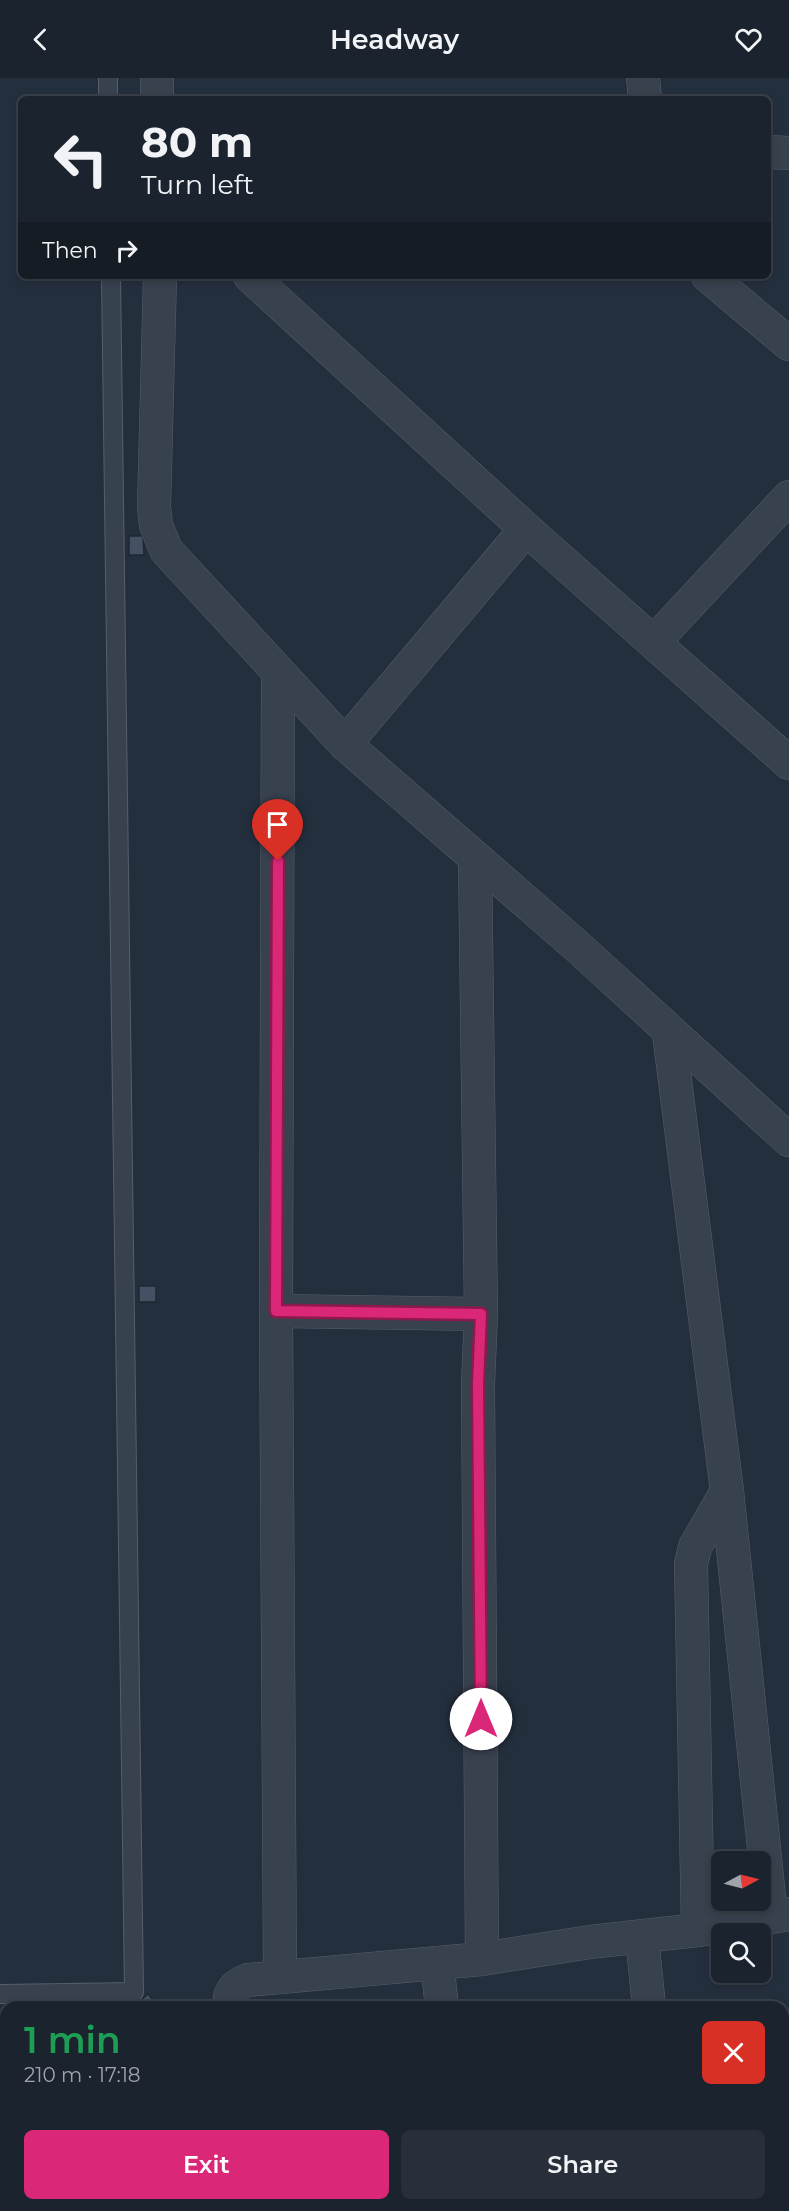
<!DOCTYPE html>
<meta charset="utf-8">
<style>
body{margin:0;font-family:Montserrat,sans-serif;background:#282f3a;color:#f1f3f6;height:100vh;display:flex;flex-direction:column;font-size:22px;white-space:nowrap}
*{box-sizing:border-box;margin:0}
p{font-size:20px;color:#a0a4aa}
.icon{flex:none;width:33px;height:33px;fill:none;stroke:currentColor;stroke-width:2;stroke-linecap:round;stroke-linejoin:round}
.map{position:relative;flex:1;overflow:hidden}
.panel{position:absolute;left:0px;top:1923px;width:789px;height:210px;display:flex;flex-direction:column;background:#1b232e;border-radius:18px 18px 0 0;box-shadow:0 3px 9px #0003,0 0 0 2px #39404a}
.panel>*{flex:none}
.banner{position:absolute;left:18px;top:18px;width:753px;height:183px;border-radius:9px;box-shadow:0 3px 9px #0003,0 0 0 2px #39404a;background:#1b232e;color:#f1f3f6;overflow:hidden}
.needle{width:39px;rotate:83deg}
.fabs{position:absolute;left:711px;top:1773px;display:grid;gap:12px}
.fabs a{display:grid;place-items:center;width:60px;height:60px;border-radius:9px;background:#1b232e;box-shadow:0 3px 9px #0003,0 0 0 2px #39404a;font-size:30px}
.pin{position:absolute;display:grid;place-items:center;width:51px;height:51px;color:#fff;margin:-62px -26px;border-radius:50% 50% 50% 0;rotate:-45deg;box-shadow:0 0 6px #0007}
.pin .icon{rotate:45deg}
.me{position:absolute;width:66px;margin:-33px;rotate:0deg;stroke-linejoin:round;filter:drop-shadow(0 0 4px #0008)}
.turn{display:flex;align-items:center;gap:21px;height:126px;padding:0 24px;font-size:27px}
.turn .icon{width:78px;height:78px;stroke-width:2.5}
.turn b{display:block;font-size:42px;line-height:51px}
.then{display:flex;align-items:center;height:57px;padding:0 24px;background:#0003;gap:12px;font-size:22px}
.round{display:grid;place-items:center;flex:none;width:63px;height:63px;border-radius:9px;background:#282f3a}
.headline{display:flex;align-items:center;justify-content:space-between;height:102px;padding:0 24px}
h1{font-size:36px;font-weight:600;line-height:45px;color:#1e9e55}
.action{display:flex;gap:12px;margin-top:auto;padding:12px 24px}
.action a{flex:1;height:69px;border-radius:9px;background:#db2777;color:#fff;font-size:24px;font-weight:600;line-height:69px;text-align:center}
.action a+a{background:#282f3a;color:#f1f3f6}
header{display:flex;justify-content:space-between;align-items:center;height:78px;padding:0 24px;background:#1b232e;font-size:27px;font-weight:600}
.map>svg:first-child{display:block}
.building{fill:#455162;stroke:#1f2835;stroke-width:1.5}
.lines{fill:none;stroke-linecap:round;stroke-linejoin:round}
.service-casing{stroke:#565f6c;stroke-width:20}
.minor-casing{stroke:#565f6c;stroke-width:34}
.service{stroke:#38414e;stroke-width:18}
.minor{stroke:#38414e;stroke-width:33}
.route-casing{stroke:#8e194d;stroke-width:15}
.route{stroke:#db2777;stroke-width:10}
</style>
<header><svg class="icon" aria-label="back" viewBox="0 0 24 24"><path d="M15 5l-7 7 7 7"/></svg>Headway<svg class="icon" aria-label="heart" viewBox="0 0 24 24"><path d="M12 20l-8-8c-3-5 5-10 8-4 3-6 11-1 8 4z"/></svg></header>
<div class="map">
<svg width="789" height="2133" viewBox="0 0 789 2133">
<rect width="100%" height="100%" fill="#242f3e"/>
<g class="building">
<polygon points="129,458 143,458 144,477 129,477"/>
<rect x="139" y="1208" width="17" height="16"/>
<polygon points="148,1916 159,1929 140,1929 137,1926"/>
</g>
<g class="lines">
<g class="service-casing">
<g id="service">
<polyline points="108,0 108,21"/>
<polyline points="0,1916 134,1914 111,198"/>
</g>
</g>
<g class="minor-casing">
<g id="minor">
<polyline points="157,0 157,21"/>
<polyline points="643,0 645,21"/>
<polyline points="768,74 789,75"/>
<polyline points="160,198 154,429 156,447 166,472 345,666 579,870 789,1062"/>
<polyline points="250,198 526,451 789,685"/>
<polyline points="708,198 789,266"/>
<polyline points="654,564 789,419"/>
<polyline points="278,594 276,1233 280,1899"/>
<polyline points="345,666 526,451"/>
<polyline points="475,780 481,1236 478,1306 482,1881"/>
<polyline points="669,955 727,1413 771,1838"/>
<polyline points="276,1233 481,1236"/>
<polyline points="698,1852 691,1486 695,1469 727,1413"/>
<polyline points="642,1859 649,1929"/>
<polyline points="437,1885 442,1929"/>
<path d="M230 1929C228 1914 235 1907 248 1902L482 1881 590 1864 698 1852 789 1836"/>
<polyline points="0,1993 6,2010"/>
<polyline points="19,2127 20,2133"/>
<polyline points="256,2127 257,2133"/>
<polyline points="466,2127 467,2133"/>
<polyline points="670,2127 671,2133"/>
</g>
</g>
<use href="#service" class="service"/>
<use href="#minor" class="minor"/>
</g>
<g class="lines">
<g class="route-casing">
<polyline id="route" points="278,783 276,1233 481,1236 478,1306 481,1641"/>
</g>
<use href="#route" class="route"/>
</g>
</svg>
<div class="fabs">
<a><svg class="needle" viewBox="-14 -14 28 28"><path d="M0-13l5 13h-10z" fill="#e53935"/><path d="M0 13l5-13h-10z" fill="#a0a4aa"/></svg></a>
<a><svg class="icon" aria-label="search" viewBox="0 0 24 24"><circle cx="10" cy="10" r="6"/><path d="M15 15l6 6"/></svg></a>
</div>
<div class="pin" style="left:278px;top:783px;background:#d93025"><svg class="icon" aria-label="arrive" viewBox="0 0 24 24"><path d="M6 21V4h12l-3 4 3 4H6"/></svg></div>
<svg class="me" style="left:481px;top:1641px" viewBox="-20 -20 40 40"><circle r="19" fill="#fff"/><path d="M0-13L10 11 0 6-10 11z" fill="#db2777"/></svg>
<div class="banner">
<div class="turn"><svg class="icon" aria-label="left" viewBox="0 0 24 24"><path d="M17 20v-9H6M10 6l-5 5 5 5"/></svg><div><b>80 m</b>Turn left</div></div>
<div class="then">Then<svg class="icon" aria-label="right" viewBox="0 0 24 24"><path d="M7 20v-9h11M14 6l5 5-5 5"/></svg></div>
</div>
<section class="panel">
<div class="headline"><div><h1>1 min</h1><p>210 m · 17:18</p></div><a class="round" style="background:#d93025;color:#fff"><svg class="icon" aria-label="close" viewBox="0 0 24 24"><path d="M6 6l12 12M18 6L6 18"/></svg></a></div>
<div class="action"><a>Exit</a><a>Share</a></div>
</section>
</div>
